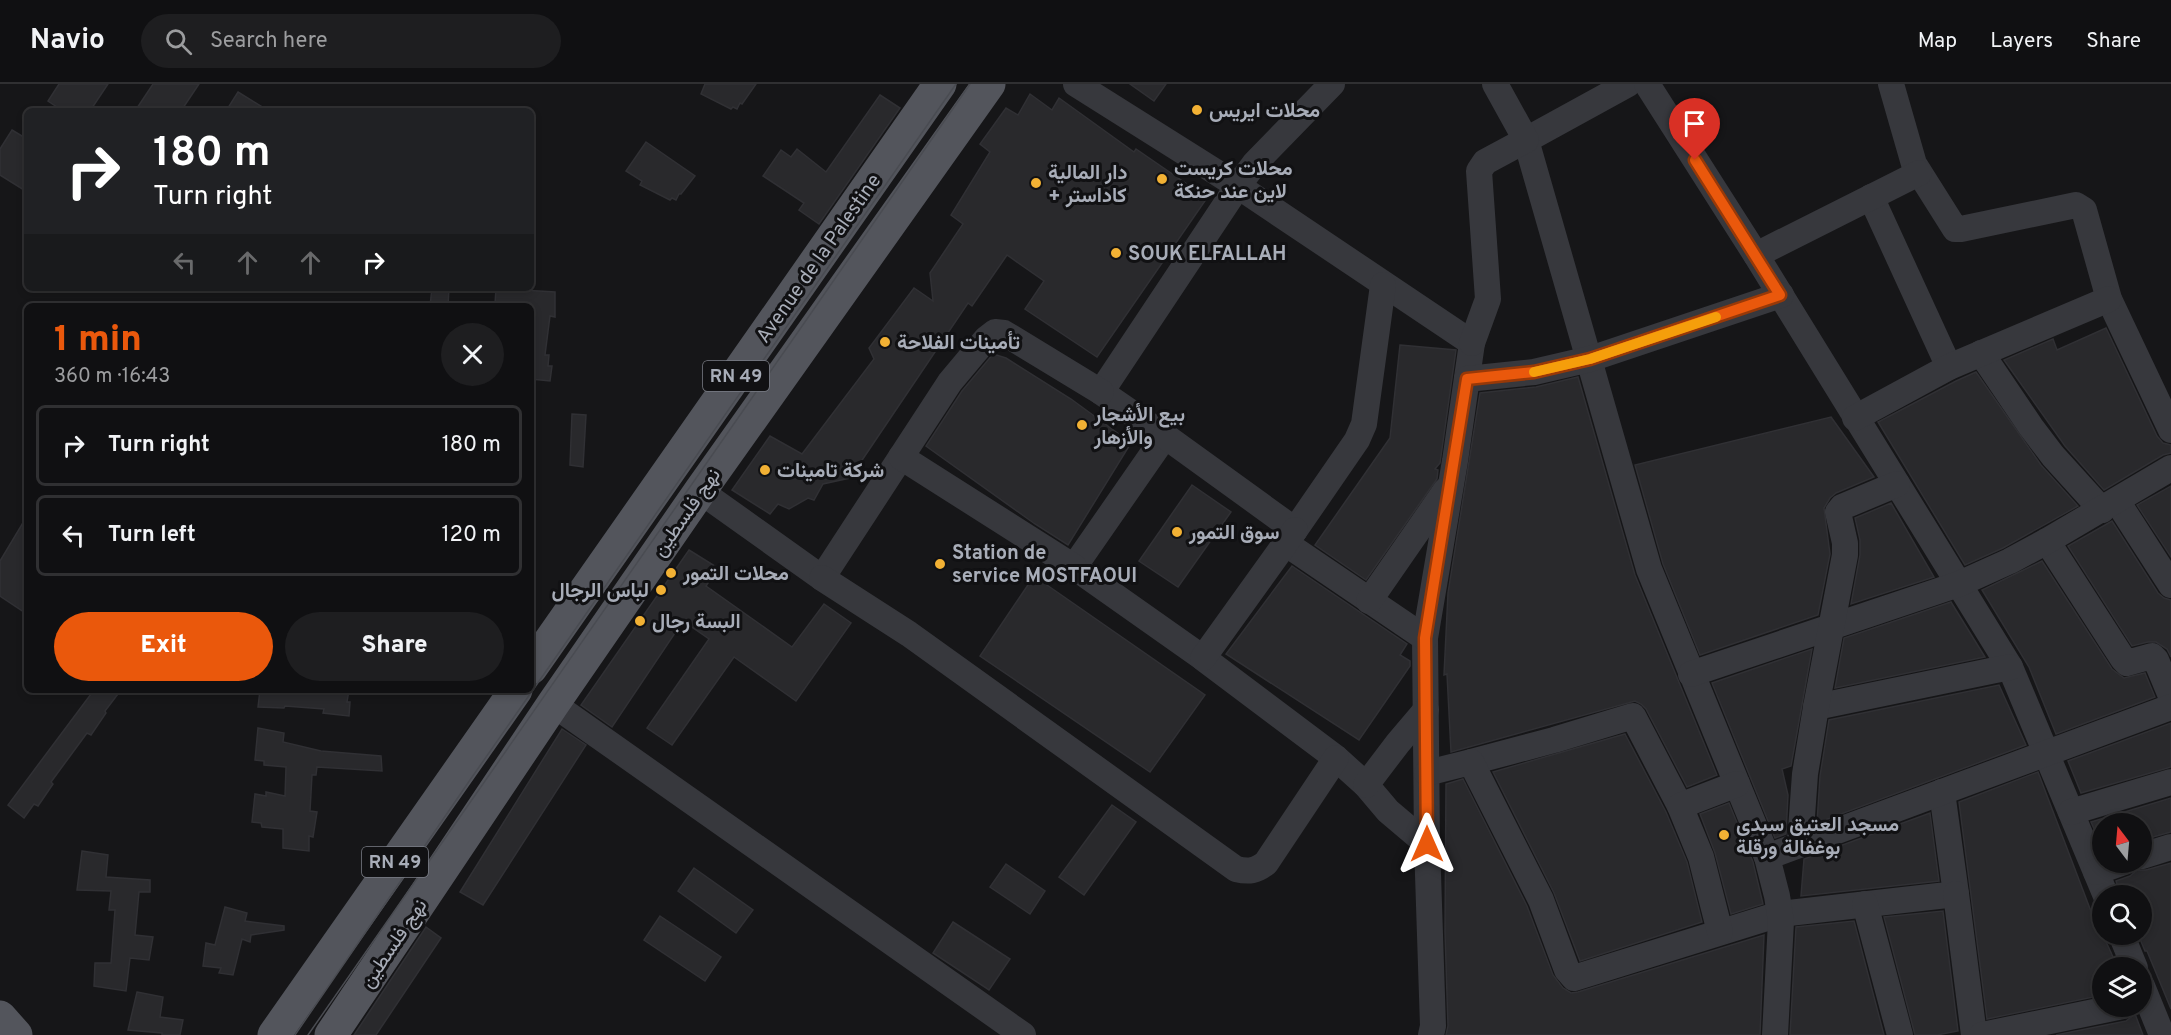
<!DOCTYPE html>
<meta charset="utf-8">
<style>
body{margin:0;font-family:Overpass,Vazirmatn,sans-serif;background:#1e1e20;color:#f1f3f6;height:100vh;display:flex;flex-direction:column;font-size:22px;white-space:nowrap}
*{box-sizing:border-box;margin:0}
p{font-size:20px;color:#9c9d9f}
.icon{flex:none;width:33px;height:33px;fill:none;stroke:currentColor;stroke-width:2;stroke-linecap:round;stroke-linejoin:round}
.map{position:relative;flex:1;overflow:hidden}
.side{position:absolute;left:24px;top:219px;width:510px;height:390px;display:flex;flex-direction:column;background:#101012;border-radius:9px;box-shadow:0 3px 9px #0003,0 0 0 2px #303032}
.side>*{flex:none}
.banner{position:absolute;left:24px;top:24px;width:510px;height:183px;border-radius:9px;box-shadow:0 3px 9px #0003,0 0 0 2px #303032;background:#202124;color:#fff;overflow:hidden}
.needle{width:39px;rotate:344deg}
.fabs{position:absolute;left:2092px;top:729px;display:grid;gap:12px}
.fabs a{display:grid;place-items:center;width:60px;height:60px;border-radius:50%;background:#101012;box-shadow:0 3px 9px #0003,0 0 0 2px #303032;font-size:30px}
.pin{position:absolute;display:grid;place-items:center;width:51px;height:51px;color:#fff;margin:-62px -26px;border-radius:50% 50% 50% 0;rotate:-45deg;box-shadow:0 0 6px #0007}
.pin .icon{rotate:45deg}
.me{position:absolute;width:66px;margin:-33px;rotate:0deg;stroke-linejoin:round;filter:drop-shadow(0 0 4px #0008)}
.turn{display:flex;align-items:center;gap:21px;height:126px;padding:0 30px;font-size:27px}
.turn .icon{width:78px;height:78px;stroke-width:2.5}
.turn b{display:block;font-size:42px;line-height:51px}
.lanes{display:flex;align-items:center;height:57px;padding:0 30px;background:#0003;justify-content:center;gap:30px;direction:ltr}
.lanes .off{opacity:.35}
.round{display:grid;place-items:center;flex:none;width:63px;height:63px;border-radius:32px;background:#1e1e20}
.headline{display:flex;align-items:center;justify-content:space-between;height:102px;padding:0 30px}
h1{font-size:36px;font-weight:800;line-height:45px;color:#ea580c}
.action{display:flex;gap:12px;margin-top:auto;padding:12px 30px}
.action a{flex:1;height:69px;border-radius:36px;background:#ea580c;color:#fff;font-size:24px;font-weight:800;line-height:69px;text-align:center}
.action a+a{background:#1e1e20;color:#f1f3f6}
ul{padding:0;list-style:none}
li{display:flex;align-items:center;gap:18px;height:81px;margin:0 12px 9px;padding:0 18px;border:3px solid #303032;border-radius:9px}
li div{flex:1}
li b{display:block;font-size:22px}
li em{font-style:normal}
header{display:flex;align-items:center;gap:36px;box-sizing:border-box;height:84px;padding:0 30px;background:#101012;border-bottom:2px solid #303032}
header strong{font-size:28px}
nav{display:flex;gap:33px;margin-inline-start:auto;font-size:21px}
.search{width:420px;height:54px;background:#1e1e20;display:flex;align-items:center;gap:15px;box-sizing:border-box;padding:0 21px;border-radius:33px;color:#9c9d9f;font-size:22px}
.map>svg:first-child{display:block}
.building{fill:#29292c;stroke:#303034;stroke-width:1.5}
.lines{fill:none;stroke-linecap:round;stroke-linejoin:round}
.minor{stroke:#37383d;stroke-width:26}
.major{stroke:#53555c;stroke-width:33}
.tram{stroke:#4a4c52;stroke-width:1.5}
.route-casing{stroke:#983908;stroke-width:15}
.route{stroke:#ea580c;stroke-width:10}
.slow{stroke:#f59e0b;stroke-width:10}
.poi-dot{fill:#f2b134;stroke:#111113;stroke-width:2}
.labels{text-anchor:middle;stroke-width:6;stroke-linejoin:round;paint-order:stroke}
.shield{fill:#111113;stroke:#7b7e86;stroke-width:1.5}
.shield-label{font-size:18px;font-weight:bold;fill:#a8adb8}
.poi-label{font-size:20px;font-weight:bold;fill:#a8adb8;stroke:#111113;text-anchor:start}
.street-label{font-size:20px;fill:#a8adb8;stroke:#111113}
</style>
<header>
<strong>Navio</strong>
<div class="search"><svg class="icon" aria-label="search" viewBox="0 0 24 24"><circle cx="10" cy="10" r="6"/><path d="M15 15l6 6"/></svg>Search here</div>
<nav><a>Map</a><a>Layers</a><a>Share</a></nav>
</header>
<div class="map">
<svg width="2171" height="951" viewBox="0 0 2171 951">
<rect width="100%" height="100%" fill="#161618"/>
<g class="building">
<polygon points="59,0 108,0 90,27 63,27 48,17"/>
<polygon points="153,0 199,0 181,27 135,27"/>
<polygon points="705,0 756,0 742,20 740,19 737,25 733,23 731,25 701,10"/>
<polygon points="1130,0 1166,0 1154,17"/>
<polygon points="238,8 269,27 226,27"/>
<polygon points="1030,10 1052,26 1059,14 1134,68 1136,65 1207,114 1097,273 1025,225 1044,197 1007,171 972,222 968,219 850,394 823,400 814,416 808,414 789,425 778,420 770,430 732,406 770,352 802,370 874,275 869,264 914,204 933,217 930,189 963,140 951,131 990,68 980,60 1006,24 1018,31"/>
<polygon points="880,11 900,24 819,140 799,126 804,119 763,92 781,66 791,73 797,65 826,88"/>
<polygon points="12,46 27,55 27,108 0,91 0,65"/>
<polygon points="646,58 695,92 681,110 679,110 676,116 672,114 670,116 640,101 642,97 626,87"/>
<polygon points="432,204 449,204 448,222 430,222"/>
<polygon points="496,204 522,204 522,206 555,208 555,233 550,232 545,271 549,271 548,282 552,282 550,297 531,295 531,222 495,220"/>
<polygon points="2106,244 2157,352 2163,359 2171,361 2171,369 2163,371 2104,406 2065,362 2004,276 2053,255 2057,266"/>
<polygon points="1400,261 1456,266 1440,379 1435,385 1438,386 1437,395 1366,496 1315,461 1390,354"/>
<polygon points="993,270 1006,274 1071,315 1131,359 1068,461 1035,440 926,362 962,307"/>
<polygon points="1976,288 2041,381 2078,422 2003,464 1965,481 1878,338 1956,297"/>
<polygon points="1578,293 1635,491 1717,691 1687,703 1646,625 1641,620 1635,617 1451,668 1447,590 1444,591 1448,509 1480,309 1536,303"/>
<polygon points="572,330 586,331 583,383 570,381"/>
<polygon points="1831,333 1874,393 1836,409 1830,414 1824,424 1830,470 1818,531 1700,571 1663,480 1635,381"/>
<polygon points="1192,401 1231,428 1178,503 1139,477"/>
<polygon points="2171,402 2171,473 2137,421"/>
<polygon points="1891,419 1934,493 1851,520 1860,471 1860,456 1855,434"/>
<polygon points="27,432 27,530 0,512 0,477"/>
<polygon points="2112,437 2158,509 2164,514 2171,516 2171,573 2167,565 2156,558 2148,558 2132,562 2068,462"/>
<polygon points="689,466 718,484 706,502 792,563 824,520 851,539 796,617 734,573 672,661 647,644 709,555 683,537 612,643 581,621"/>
<polygon points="2042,477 2112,585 2124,594 2145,589 2155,613 2056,650 2029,583 1982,506"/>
<polygon points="1292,482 1407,560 1400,571 1410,577 1410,582 1359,656 1226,570"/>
<polygon points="1034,492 1205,611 1150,688 980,572"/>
<polygon points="1951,518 1985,573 1835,604 1844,554"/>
<polygon points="1812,565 1791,682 1782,685 1788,711 1786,750 1775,754 1712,599"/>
<polygon points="1999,601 2026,661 1817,739 1820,692 1829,636"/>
<polygon points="94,606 121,606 105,627 106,629 91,651 87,649 51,698 53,700 38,722 34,720 24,734 8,721"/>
<polygon points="260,606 349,606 347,618 350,618 349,632 323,629 324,625 285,622 284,624 258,623"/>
<polygon points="2171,639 2171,683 2081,709 2068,677"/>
<polygon points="258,644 284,649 283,658 321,667 381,672 382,687 317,683 316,691 312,691 310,727 317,728 313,753 309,752 309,767 283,764 283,745 262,743 261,739 252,738 255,710 266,712 266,708 285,712 286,683 264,681 264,677 255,676"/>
<polygon points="562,645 586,661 483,821 460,808"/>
<polygon points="1625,650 1666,728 1687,778 1702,838 1580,877 1554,809 1493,688"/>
<polygon points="2038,688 2100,851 2103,851 2118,884 2103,884 2103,911 1987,935 1959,718"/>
<polygon points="1463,695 1527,822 1553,891 1563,904 1571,909 1578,908 1764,851 1760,951 1446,951 1448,942 1445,848 1446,700"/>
<polygon points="2171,714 2171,748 2142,756 2142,740 2103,740 2103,765 2091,738"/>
<polygon points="1729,719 1753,778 1763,820 1731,830 1715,769 1700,730"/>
<polygon points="1112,721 1136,738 1084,811 1059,793"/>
<polygon points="1930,729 1939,797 1801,812 1804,775"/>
<polygon points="82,767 108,771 106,793 150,796 150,808 139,808 135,851 153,853 149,876 130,874 126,907 94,902 95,879 111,879 115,826 109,826 111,807 77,806"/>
<polygon points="2171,779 2171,925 2147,867 2145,867 2138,850 2142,850 2142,812 2121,812 2116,797 2130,792 2137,786 2146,786"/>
<polygon points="1006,780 1045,807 1030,830 990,803"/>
<polygon points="694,784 753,826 736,849 678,807"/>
<polygon points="225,823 247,829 245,837 284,842 284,846 251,851 250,858 242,855 233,891 219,889 221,884 203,882 206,859 215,861"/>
<polygon points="1943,827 1958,947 1937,951 1915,951 1884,833"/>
<polygon points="660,832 721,873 705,897 644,856"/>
<polygon points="1854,837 1884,951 1790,951 1796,843"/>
<polygon points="953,838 1010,875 989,906 933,869"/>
<polygon points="426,843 441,854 376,951 354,951"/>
<polygon points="137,908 163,913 160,933 183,936 180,951 162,951 162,949 128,946"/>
<polygon points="2135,930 2143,951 2056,951 2126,937"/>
</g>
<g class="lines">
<g class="minor">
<polyline points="1076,0 1238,102 1472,259 1455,377 1425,554 1427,760"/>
<polyline points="1332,0 1255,79 1238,102 1101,308 1165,352 1074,483 1203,574 1336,674 1366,701 1388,727 1427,760 1433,942 1431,951"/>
<polyline points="1628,0 1526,56 1649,485 1767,773"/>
<polyline points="1647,0 1756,171 2010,583 2106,812"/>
<polyline points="1891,0 1914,80 1955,145 1961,145 2076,121 2084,126 2109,215 2171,346"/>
<polyline points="1871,113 1949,283"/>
<polyline points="1756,171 1919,89"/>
<polyline points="1472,259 1488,215 1479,87 1485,78 1526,56 1495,0"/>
<polyline points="1981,269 2031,343 2053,372 2102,426"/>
<polyline points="1467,295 1534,288 1590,275 1781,211"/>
<polyline points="1855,334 1949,283 2109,215"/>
<polyline points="1165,352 1295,446 1357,356 1364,340 1383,201"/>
<polyline points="700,407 822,494 901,373"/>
<polyline points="2117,417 2171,501"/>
<polyline points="2047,457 2123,575 2127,579 2152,572 2156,576 2171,612"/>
<polyline points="1285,459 1425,554"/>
<polyline points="1074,483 901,373 950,298 986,255 995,248 1004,249 1101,308"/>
<path d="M822 494 909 550 1236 785C1249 788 1256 787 1266 779L1336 674"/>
<polyline points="1369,517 1446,406"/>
<polyline points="1203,574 1295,446"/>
<polyline points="1691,590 1959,500 2010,477 2047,457 2171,384"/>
<polyline points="553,620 1023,951"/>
<polyline points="1816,623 2010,583"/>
<polyline points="1471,678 1554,656 1633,632 1680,722"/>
<polyline points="1427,689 1471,678 1541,816 1567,886 1574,894 1780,830 1956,810 1942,708"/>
<polyline points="1366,701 1398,659 1426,626"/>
<polyline points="2071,728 2171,698"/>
<polyline points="1800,760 1805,690 1816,623 1845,471 1845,459 1838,428 1842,423 1897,400"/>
<polyline points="2142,772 2171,763"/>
<polyline points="2096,788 2124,778"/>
<polyline points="1956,810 1974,951"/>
<polyline points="1865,820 1900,951"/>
<polyline points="1720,848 1701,773 1680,722 1737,700"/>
<polyline points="2121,850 2135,884"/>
<polyline points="2142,902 2162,951"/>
<polyline points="1775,951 1781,837 1777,812 1767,773 2171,623"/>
<polyline points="1982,951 2123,922"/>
</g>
<g class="major">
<polyline points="531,584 940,0"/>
<polyline points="0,933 16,951"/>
<polyline points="274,951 516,606"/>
<polyline points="331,951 553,620 700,407 989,0"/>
</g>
<g class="tram">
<polyline points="295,951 470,696 956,0"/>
<path d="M308 951C527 632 751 318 970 0"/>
</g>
</g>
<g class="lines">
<g class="route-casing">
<polyline id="route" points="1427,760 1425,554 1467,295 1534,288 1590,275 1780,211 1695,76"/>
</g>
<use href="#route" class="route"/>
<polyline class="slow" points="1534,288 1590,275 1716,233"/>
</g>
<g class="poi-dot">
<circle cx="1197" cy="26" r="6"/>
<circle cx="1162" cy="95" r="6"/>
<circle cx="1036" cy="99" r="6"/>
<circle cx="1116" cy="169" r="6"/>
<circle cx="885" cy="258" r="6"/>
<circle cx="1082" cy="341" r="6"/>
<circle cx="765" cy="386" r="6"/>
<circle cx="1177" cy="448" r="6"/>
<circle cx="940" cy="480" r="6"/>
<circle cx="671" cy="489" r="6"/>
<circle cx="661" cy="506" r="6"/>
<circle cx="640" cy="537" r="6"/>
<circle cx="1724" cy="751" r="6"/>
</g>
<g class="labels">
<g class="shield">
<rect x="703" y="277" width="66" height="30" rx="4.5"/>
<rect x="362" y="763" width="66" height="30" rx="4.5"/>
</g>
<g class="shield-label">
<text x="736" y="298">RN 49</text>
<text x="395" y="784">RN 49</text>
</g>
<g class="poi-label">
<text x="1209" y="33">محلات ايريس</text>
<text x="1174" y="91">محلات كريست<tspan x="1174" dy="23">لاين عند حنكة</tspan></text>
<text x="1048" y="95">دار المالية<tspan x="1048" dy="23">+ كاداستر</tspan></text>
<text x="1128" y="176">SOUK ELFALLAH</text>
<text x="897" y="265">تأمينات الفلاحة</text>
<text x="1094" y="337">بيع الأشجار<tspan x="1094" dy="23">والأزهار</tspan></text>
<text x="777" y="393">شركة تامينات</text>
<text x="1189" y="455">سوق التمور</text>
<text x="952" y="475">Station de<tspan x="952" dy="23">service MOSTFAOUI</tspan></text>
<text x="683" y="496">محلات التمور</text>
<text x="649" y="513" text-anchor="end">لباس الرجال</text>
<text x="652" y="544">البسة رجال</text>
<text x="1736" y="747">مسجد العتيق سبدي<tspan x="1736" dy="23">بوغفالة ورقلة</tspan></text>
</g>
<g class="street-label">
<text transform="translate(818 174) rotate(-55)" y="7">Avenue de la Palestine</text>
<text transform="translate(686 428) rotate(-55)" y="7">نهج فلسطين</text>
<text transform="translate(393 859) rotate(-56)" y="7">نهج فلسطين</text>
</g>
</g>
</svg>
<div class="fabs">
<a><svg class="needle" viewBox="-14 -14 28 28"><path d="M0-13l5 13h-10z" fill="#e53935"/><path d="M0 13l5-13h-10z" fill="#9c9d9f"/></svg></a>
<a><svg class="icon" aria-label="search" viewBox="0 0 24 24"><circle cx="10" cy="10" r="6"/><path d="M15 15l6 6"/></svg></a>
<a><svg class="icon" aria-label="layers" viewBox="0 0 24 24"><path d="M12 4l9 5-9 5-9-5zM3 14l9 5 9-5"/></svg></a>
</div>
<div class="pin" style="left:1695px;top:76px;background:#d93025"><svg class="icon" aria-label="arrive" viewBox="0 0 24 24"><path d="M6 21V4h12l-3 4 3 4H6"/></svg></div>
<svg class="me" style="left:1427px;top:760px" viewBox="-20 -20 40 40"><path d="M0-17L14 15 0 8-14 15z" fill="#ea580c" stroke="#fff" stroke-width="4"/></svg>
<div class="banner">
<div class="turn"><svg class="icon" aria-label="right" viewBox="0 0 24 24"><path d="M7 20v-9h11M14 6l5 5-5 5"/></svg><div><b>180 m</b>Turn right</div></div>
<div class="lanes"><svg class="icon off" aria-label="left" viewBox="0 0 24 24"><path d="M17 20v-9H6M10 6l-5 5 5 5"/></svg><svg class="icon off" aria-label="ahead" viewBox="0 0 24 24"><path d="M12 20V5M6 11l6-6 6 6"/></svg><svg class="icon off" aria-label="ahead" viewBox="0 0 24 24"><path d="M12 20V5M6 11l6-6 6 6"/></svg><svg class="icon" aria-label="right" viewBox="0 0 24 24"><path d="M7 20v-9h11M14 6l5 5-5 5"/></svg></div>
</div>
<section class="side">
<div class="headline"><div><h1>1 min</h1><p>360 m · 16:43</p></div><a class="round"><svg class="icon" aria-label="close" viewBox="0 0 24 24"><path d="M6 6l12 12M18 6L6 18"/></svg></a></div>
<ul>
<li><svg class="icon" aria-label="right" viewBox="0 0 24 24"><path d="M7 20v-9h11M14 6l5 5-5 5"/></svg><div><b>Turn right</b></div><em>180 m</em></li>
<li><svg class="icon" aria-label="left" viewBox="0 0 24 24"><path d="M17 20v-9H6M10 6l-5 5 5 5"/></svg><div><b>Turn left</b></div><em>120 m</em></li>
</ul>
<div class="action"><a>Exit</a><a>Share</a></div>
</section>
</div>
